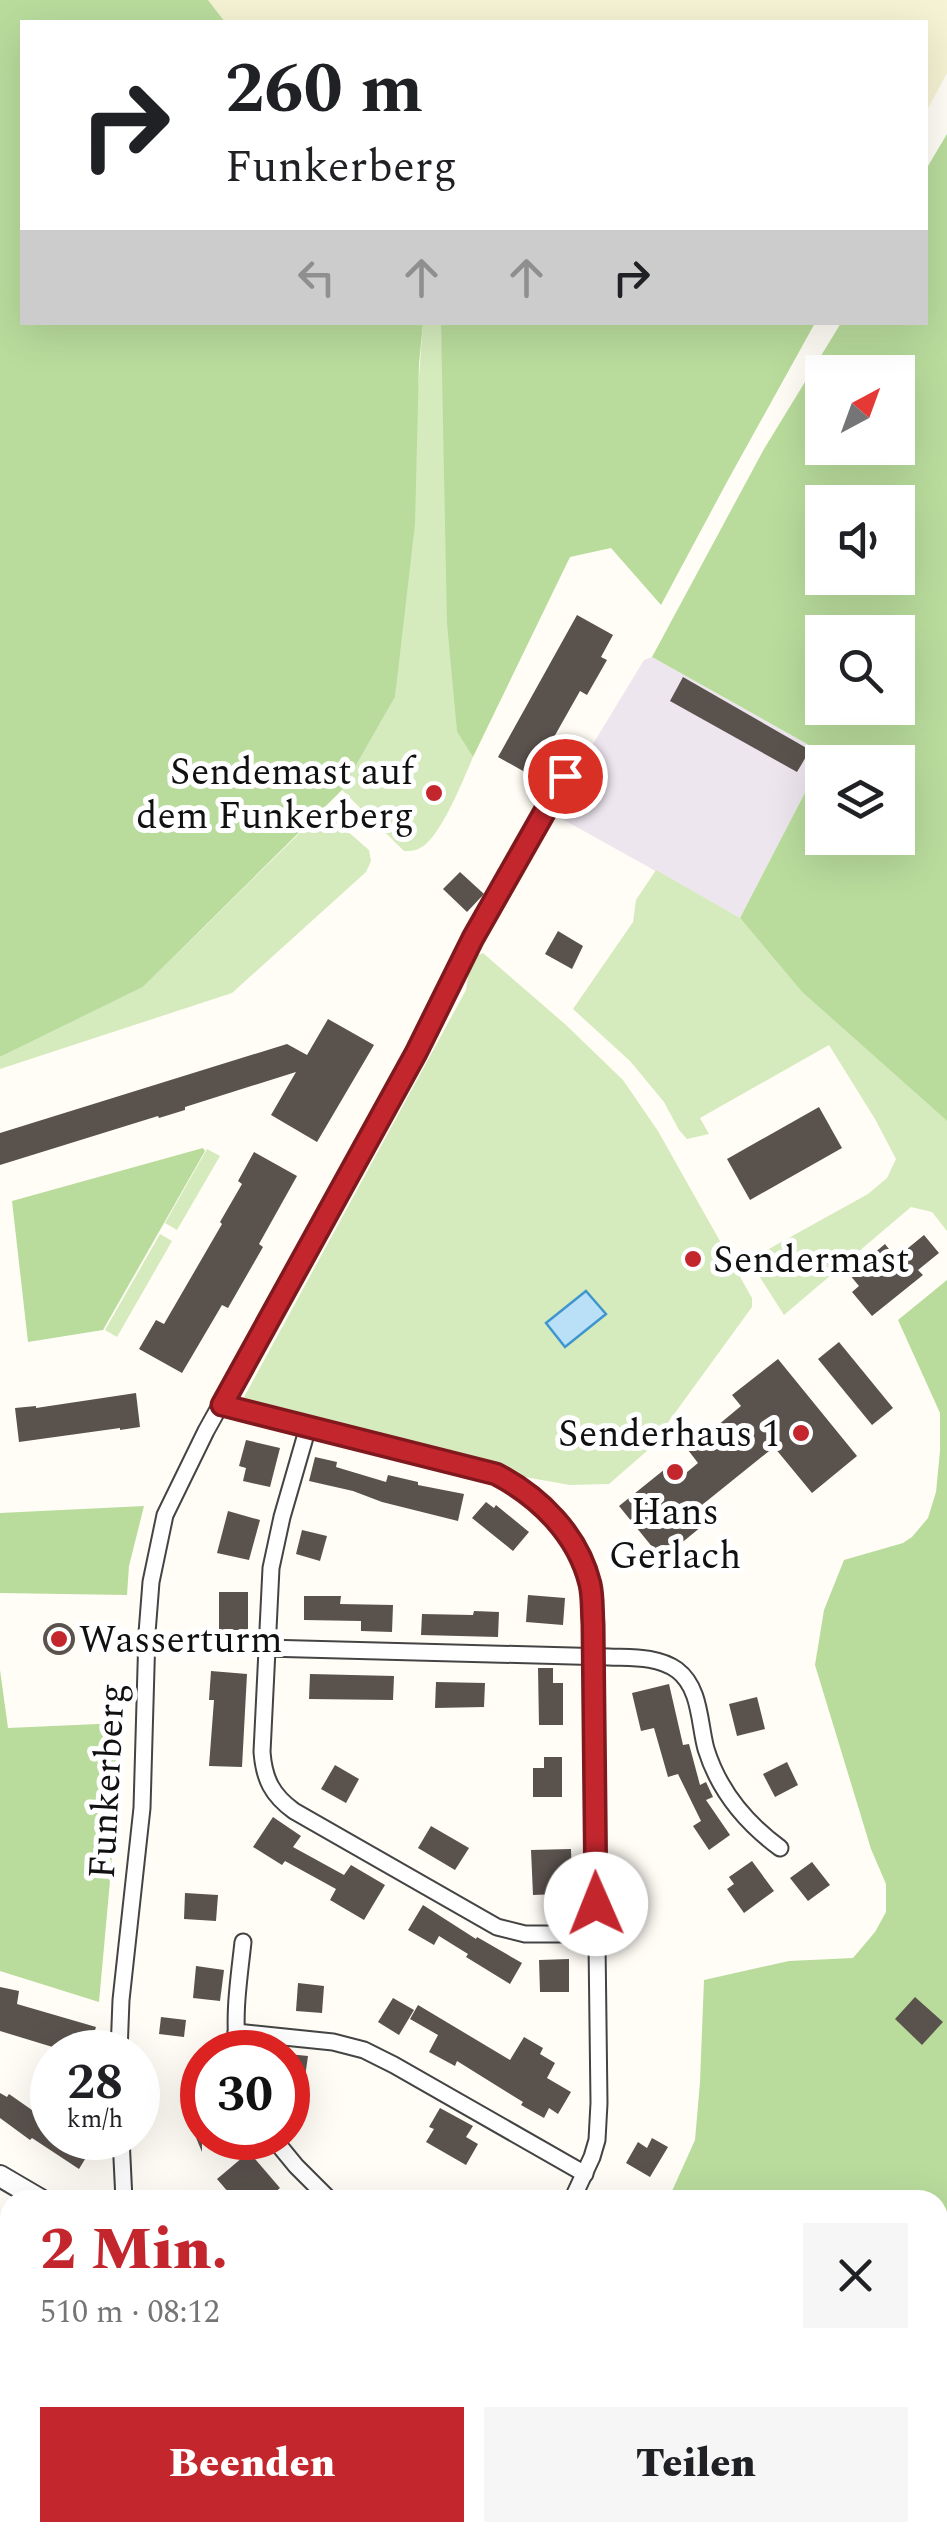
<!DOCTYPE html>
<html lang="de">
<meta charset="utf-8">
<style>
body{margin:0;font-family:Spectral,serif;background:#f6f6f6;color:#202124;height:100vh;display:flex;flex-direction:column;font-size:38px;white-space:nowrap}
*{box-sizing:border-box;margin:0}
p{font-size:32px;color:#757577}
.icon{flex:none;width:55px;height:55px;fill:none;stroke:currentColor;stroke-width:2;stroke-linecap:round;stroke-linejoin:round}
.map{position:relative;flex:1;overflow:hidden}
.details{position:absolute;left:0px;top:2190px;width:948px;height:352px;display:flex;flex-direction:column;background:#fff;border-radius:30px 30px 0 0;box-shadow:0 10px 40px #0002}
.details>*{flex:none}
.banner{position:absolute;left:20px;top:20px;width:908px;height:305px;border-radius:0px;box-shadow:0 10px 40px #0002;background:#fff;color:#202124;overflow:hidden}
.needle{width:65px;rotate:41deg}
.tools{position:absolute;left:805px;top:355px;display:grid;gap:20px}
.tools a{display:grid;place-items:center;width:110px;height:110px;border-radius:0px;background:#fff;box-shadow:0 10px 40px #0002;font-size:50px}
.speed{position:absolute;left:30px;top:2030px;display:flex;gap:20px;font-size:50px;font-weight:700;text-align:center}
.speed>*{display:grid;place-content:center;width:130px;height:130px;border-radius:50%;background:#fff;box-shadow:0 10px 40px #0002;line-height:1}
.speed small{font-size:25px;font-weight:400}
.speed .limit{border:15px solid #d22;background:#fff;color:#111}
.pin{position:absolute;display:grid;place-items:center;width:85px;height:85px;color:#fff;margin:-42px;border:5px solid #fff;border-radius:50%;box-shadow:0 2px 10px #0007}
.me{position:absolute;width:110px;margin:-55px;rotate:359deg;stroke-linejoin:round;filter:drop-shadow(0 0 8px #0008)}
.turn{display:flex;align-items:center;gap:35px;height:210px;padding:0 40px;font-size:45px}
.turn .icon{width:130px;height:130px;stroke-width:2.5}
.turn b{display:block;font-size:70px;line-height:85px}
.lanes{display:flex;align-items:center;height:95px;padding:0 40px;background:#0003;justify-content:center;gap:50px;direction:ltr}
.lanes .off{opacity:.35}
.round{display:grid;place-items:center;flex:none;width:105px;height:105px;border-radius:0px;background:#f6f6f6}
.summary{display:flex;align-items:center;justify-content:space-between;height:170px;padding:0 40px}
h1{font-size:60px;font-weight:800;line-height:75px;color:#c4262e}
.primary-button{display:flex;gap:20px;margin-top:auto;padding:20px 40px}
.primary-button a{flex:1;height:115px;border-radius:0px;background:#c4262e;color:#fff;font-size:40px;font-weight:800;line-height:115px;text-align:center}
.primary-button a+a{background:#f6f6f6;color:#202124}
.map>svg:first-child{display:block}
.industrial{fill:#eee6ef}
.farmland{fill:#f6f3d4}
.green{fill:#d5ebbd}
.forest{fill:#b9dc9c;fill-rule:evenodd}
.water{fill:#b9e0f7;stroke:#3f96cf;stroke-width:2.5}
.building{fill:#5a524d}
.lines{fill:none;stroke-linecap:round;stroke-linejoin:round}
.minor-casing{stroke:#444;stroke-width:19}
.tertiary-casing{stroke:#444;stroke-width:24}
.minor{stroke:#fff;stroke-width:15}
.tertiary{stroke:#fff;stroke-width:20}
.route-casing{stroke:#7f191e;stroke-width:25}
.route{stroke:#c4262e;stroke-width:18}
.poi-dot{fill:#c4262e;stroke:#fff;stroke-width:4}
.labels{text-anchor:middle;stroke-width:10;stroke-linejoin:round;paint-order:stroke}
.poi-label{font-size:38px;fill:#111;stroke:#fff;text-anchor:end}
.street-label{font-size:38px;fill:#111;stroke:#fff}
</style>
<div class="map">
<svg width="947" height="2541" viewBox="0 0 947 2541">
<rect width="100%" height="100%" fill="#fffdf5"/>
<polygon class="industrial" points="652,657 825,754 740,918 564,820 576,772 644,660"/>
<polygon class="farmland" points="208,0 947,0 947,73 925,114 925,22 225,22"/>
<g class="green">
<path d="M423 323H441L457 732 473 757C464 778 440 839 420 848 415 851 410 851 404 851L342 790 395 697Z"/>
<polygon points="323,810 369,850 371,861 366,872 232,993 0,1069 0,1057 143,987"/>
<polygon points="656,870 740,918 802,992 947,1121 947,1231 932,1212 911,1207 784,1315 749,1260 868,1194 887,1178 896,1159 875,1119 829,1045 700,1118 709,1134 687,1139 679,1130 664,1102 630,1061 573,1009 633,922 636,900"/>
<polygon points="483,953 566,1025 623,1080 658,1131 752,1298 752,1307 648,1450 609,1484 570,1485 519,1476 500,1466 243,1399 466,990 471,958"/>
<polygon points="207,1149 220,1156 177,1230 165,1223"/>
<polygon points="160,1234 172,1241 117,1337 105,1330"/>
</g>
<g class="forest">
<polygon points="0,0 208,0 225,22 22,22 22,322 423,323 419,364 415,524 395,697 342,790 143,987 0,1057"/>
<path d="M947 134V1121L802 992 740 918 825 754 652 657 764 449 841 323 925 322V171ZM898 372V448H822V372ZM898 502V578H822V502ZM898 632V708H822V632ZM898 762V838H822V762Z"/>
<polygon points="441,323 815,323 728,480 661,605 611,548 570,557 473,757 457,732 447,623"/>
<polygon points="203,1148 205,1151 103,1330 28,1342 12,1201"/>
<polygon points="947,1280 947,2541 861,2541 841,2533 938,2532 938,2200 668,2200 695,2140 700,2082 704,1980 789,1961 853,1958 875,1932 886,1912 886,1884 871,1849 815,1665 824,1610 844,1560 903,1543 912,1537 928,1518 936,1492 940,1451 940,1413 898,1320"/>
<polygon points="144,1506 129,1566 127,1595 0,1593 0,1513"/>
<polygon points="0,1670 8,1728 120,1723 111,1870 99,2002 0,1971"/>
</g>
<polygon class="water" points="586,1291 606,1314 565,1347 546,1323"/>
<g class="building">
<polygon points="577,615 613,635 601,657 607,660 587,695 580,691 532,776 498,757"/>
<polygon points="683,677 810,750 797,772 670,701"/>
<polygon points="460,872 484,894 467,912 443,889"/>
<polygon points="558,931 583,946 572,969 545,954"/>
<polygon points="328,1019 374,1045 317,1142 271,1115 296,1072 185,1107 185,1110 159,1118 158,1116 0,1165 0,1133 287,1044 307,1055"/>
<polygon points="819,1107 842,1148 750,1200 727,1159"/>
<polygon points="254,1152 297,1176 259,1244 263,1247 228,1308 222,1305 182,1373 139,1349 156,1320 164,1324 222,1224 220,1222 242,1184 238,1181"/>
<polygon points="924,1235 939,1253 918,1270 923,1275 872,1316 852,1292 859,1286 849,1274 885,1244 896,1258"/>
<polygon points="839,1342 893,1408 872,1425 818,1359"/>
<polygon points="778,1359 857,1456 812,1493 774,1447 697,1509 707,1522 662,1559 619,1506 665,1469 675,1482 698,1463 688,1450 741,1406 732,1395"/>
<polygon points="136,1393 140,1427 120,1430 120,1428 19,1442 15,1408 36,1406 36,1408"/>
<polygon points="246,1440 280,1448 270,1487 243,1481 246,1468 239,1466"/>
<polygon points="315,1457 337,1462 336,1467 386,1482 388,1475 418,1482 418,1485 464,1494 458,1521 382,1502 353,1491 309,1481"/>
<polygon points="486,1502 494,1508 496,1505 529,1532 513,1551 472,1518"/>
<polygon points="228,1511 260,1520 249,1560 217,1553"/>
<polygon points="302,1530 327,1536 320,1561 296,1554"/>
<rect x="219" y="1592" width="29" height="38"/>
<polygon points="528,1595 565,1598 563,1625 526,1622"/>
<polygon points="304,1596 341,1596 340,1604 393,1605 392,1632 361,1631 361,1621 304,1620"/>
<polygon points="474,1611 499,1612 498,1637 421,1635 422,1614 473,1615"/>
<circle cx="59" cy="1639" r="16"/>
<polygon points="538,1668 553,1668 553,1683 563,1683 563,1725 539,1725"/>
<polygon points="211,1671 247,1674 242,1767 209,1766 214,1700 209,1700"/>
<polygon points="310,1674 394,1676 393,1700 309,1699"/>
<polygon points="436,1682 485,1683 484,1707 435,1708"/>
<polygon points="669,1684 683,1745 689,1744 700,1785 706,1782 713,1797 706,1800 730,1835 709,1850 693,1826 701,1821 678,1774 668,1777 654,1728 641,1731 632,1693"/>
<polygon points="757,1697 765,1729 737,1736 729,1704"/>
<polygon points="544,1757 562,1757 562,1797 533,1797 533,1768 544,1768"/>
<polygon points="787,1762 798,1785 775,1797 763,1774"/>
<polygon points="335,1765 359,1779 346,1803 321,1789"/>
<polygon points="273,1817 301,1836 293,1847 344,1875 351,1865 385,1885 364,1920 330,1900 336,1889 285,1861 282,1865 253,1847"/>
<polygon points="431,1826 469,1848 455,1870 418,1848"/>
<polygon points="571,1849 573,1916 558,1917 558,1894 533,1895 531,1850"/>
<polygon points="752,1861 774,1891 744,1913 727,1889 734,1884 729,1877"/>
<polygon points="812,1862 830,1885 808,1901 790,1878"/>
<polygon points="185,1893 218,1895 216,1921 184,1919"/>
<polygon points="423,1905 476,1939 477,1937 522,1963 510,1984 466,1957 468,1954 439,1936 434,1945 408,1930"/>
<polygon points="569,1959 569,1992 540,1992 539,1960"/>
<polygon points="196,1966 224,1970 220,2001 193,1998"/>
<polygon points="298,1983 324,1986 322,2013 296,2011"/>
<polygon points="0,1987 19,1991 17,2004 96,2027 88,2052 69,2052 0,2031"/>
<polygon points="915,1997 943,2022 922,2045 895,2019"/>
<polygon points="393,1998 414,2010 399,2035 378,2022"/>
<polygon points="418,2005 510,2060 524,2037 543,2048 540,2054 555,2063 547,2078 571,2092 558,2114 549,2108 544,2118 521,2105 523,2102 457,2061 455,2066 429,2052 438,2035 410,2019"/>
<polygon points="161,2017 186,2020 184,2037 159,2034"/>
<polygon points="288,2054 308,2056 304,2084 288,2082"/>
<polygon points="0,2093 7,2097 9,2094 52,2124 52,2138 80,2138 93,2146 79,2169 32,2138 30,2140 0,2118"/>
<polygon points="202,2100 202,2152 184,2109"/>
<polygon points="440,2108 473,2126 466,2137 478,2144 466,2165 426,2142 434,2129 429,2127"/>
<polygon points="652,2138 668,2147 650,2177 626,2163 638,2142 647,2148"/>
<polygon points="249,2152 280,2188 266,2200 235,2200 217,2179"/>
</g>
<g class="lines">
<g class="minor-casing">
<g id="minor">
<path d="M222 1405 496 1474C540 1497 578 1535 590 1584 592 1597 592 1611 593 1624L599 2103 597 2140 592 2157 572 2200"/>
<path d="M308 1427 282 1517 271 1568 262 1752C264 1779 272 1795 294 1811L497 1927 525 1934H596"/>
<path d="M265 1648 609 1657C632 1658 657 1656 677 1670 701 1688 699 1724 706 1749 719 1791 746 1823 780 1848"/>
<polyline points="236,2032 333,2042 364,2050 394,2065 585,2174"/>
<polyline points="119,2052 121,2000 142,1808 147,1633 151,1582 165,1515 206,1431 416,1053 473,938 565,776"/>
<path d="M238 2052C233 2015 239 1979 243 1942"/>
<polyline points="121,2138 124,2200"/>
<polyline points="273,2138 296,2166 330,2200"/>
<polyline points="469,2532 470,2541"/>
</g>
</g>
<g class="tertiary-casing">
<g id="tertiary">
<polyline points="0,2176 41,2200"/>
<polyline points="164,2532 165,2541"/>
</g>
</g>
<use href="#minor" class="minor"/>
<use href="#tertiary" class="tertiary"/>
</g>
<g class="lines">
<g class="route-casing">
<path id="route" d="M565 776 473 938 416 1053 222 1405 496 1474C540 1497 578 1535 590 1584 593 1597 592 1611 593 1624L596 1904"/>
</g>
<use href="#route" class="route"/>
</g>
<g class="poi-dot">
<circle cx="434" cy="793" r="10"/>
<circle cx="693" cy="1259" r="10"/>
<circle cx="801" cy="1433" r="10"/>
<circle cx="675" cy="1472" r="10"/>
<circle cx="59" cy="1639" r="10"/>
</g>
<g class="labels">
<g class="poi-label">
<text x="414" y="784">Sendemast auf<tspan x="414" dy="44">dem Funkerberg</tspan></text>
<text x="713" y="1272" text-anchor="start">Sendermast</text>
<text x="781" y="1446">Senderhaus 1</text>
<text x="675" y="1524" text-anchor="middle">Hans<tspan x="675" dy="44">Gerlach</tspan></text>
<text x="79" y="1652" text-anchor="start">Wasserturm</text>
</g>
<g class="street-label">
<text transform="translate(106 1781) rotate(-87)" y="13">Funkerberg</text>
</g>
</g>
</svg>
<div class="tools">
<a><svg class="needle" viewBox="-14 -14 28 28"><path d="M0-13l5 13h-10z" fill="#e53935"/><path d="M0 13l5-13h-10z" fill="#757577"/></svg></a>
<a><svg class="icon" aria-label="sound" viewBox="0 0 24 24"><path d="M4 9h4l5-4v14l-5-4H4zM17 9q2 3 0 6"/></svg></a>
<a><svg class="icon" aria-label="search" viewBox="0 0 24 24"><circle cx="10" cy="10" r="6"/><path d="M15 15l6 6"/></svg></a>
<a><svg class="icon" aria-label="layers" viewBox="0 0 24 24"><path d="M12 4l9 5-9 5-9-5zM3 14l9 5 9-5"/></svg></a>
</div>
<div class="speed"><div>28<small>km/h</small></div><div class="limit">30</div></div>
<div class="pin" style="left:565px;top:776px;background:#d93025"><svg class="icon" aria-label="arrive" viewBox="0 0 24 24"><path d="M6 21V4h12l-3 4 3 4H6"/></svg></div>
<svg class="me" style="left:596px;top:1904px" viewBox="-20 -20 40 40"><circle r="19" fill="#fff"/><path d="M0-13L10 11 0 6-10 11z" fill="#c4262e"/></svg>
<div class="banner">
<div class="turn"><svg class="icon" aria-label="right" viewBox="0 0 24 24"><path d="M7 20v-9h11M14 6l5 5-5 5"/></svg><div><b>260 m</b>Funkerberg</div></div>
<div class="lanes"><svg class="icon off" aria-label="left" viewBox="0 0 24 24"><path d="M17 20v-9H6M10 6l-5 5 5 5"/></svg><svg class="icon off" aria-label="ahead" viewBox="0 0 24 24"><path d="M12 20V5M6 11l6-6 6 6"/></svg><svg class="icon off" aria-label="ahead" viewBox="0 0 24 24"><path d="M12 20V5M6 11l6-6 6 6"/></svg><svg class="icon" aria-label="right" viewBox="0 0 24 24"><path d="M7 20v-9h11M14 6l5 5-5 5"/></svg></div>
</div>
<section class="details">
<div class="summary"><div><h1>2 Min.</h1><p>510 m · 08:12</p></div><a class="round"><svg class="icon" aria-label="close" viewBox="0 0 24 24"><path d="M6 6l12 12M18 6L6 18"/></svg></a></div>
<div class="primary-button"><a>Beenden</a><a>Teilen</a></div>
</section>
</div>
